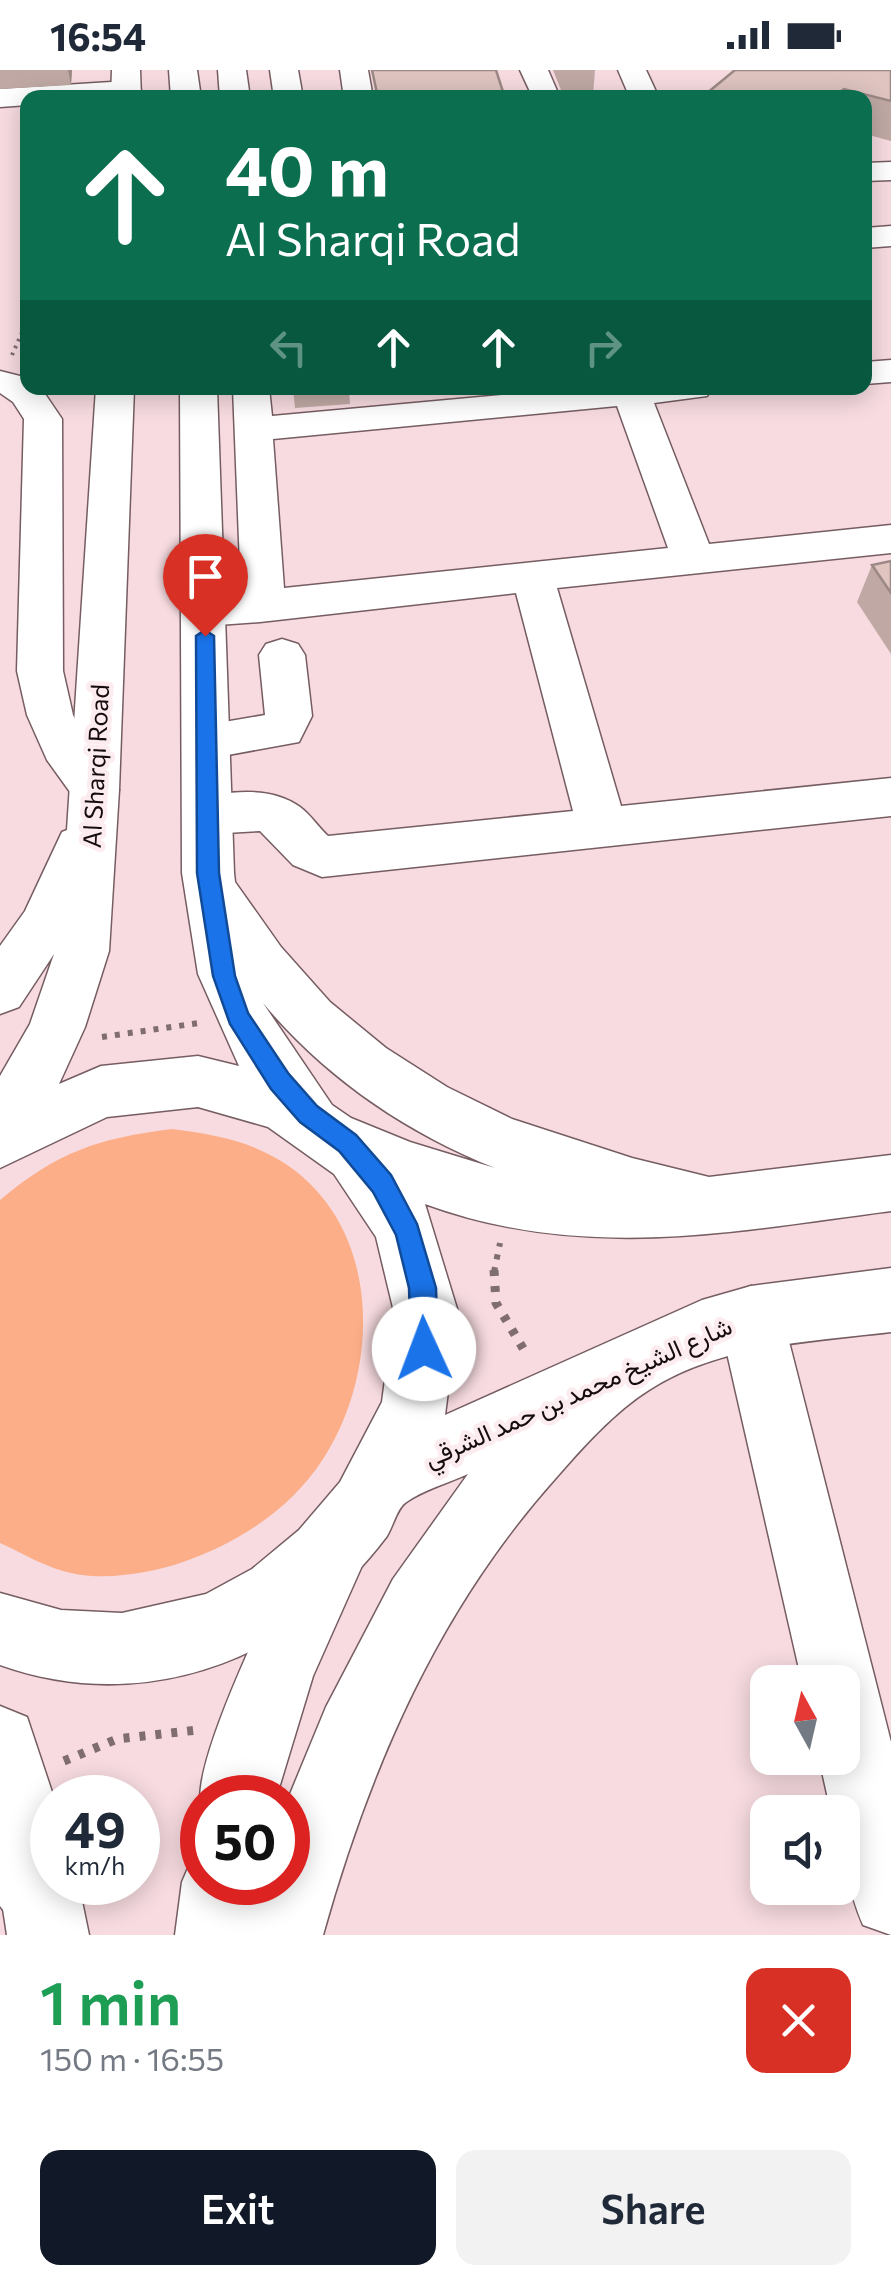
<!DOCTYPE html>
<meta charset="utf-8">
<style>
body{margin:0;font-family:Commissioner,Vazirmatn,sans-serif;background:#f2f2f3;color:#1f2937;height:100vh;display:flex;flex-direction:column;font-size:38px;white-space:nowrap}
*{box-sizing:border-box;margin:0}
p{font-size:32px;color:#747a83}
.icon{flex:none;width:55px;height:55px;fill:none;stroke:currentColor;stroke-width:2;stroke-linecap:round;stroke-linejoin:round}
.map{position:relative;height:1865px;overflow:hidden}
.side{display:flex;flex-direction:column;background:#fff;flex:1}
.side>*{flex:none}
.guide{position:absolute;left:20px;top:20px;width:852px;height:305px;border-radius:20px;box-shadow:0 5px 25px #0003;background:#0b6e4f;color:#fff;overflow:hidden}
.needle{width:65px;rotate:352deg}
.fabs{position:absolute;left:750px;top:1595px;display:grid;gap:20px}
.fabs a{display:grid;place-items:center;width:110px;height:110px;border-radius:20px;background:#fff;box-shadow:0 5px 25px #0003;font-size:50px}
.speed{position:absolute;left:30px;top:1705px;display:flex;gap:20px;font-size:50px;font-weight:700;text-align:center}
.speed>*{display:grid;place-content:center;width:130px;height:130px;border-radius:50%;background:#fff;box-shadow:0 5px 25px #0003;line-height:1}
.speed small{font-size:25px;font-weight:400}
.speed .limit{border:15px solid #d22;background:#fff;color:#111}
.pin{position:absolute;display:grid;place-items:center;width:85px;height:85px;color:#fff;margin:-102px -42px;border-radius:50% 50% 50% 0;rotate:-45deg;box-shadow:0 0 10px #0007}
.pin .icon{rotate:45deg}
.me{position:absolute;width:110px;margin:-55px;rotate:358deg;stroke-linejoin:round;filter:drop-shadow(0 0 8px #0008)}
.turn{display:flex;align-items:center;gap:35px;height:210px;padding:0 40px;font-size:45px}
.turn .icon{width:130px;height:130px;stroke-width:2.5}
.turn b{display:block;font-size:70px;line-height:85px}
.lanes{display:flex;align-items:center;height:95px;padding:0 40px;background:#0003;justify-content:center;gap:50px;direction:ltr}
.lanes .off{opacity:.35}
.round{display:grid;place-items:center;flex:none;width:105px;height:105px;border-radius:20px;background:#f2f2f3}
.overview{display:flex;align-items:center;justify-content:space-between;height:170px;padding:0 40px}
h1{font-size:60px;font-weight:600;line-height:75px;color:#1e9e55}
.action{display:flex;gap:20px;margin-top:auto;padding:20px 40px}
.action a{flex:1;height:115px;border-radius:20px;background:#111827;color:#fff;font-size:40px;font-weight:600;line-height:115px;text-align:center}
.action a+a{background:#f2f2f3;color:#1f2937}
.status{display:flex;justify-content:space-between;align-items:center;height:70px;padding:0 50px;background:#fff;direction:ltr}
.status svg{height:28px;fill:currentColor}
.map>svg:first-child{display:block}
.green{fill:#fbae87}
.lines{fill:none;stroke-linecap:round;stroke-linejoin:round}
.minor-casing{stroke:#755d62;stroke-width:3}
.major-casing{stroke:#755d62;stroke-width:3}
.path-far2{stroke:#7f6d70;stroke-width:4;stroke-dasharray:2.5 5;stroke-linecap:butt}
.path-far1{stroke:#7f6d70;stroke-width:6;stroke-dasharray:5 8;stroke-linecap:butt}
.path{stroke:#7f6d70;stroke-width:9;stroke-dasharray:6 10;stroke-linecap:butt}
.minor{fill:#fff;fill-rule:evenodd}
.major{fill:#fff;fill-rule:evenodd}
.wall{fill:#c0a9a5}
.shaded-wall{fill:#9c8986}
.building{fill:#dfc4c0;stroke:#9c8986;stroke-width:2.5}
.route{fill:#1a73e8;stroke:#114b97;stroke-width:2.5}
.labels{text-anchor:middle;stroke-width:9;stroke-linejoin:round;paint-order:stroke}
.street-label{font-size:25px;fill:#150c0e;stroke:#fdecef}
</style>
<div class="status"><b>16:54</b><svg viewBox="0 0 49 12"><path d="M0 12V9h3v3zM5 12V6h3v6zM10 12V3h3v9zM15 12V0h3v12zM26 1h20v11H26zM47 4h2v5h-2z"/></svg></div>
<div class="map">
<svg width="891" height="1865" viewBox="0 0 891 1865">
<rect width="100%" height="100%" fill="#f7dbe0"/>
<path class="green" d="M172 1059C211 1064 247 1070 281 1091 396 1162 381 1341 293 1426 261 1457 223 1478 183 1492 149 1504 98 1512 63 1501 42 1495 20 1482 0 1473V1130C57 1082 99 1068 172 1059Z"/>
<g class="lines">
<g class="minor-casing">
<g id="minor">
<polygon points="218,0 246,0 250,28 220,28"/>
<polygon points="270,0 298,0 303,28 274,28"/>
<polygon points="340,0 368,0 373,28 344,28"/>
<polygon points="520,0 548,0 558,23 555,28 533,28"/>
<polygon points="618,0 646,0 659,28 630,28"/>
<polygon points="127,11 137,14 141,20 137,26 28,28 28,35 0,37 0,19"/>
<polygon points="891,92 891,110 865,111 865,93"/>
<polygon points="891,156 891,176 865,178 865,158"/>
<polygon points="891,290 891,312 865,314 865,292"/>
<polygon points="0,301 28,308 28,318 41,318 62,349 63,601 73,645 84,669 119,720 112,733 95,739 78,733 47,690 27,645 17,601 24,349 13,332 0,323"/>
<path d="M233 318H269L272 346 577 318H712L707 326 654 333 709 474 891 455V483L557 518 621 736 891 708V746L322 807 293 795 260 761 208 764 190 759 183 745 190 731C224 721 270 715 300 737 311 745 318 757 328 766L573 741 516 523 260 552 204 556 189 552 182 541 189 530 241 521ZM617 336 668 478 284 518 273 369Z"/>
<polygon points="282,569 298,574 305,585 312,646 299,672 206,689 189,684 182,671 189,658 265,645 259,585 266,574"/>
<path d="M751 1216 774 1225 783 1248 891 1672V1865L863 1855C847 1817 842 1784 842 1742H831L819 1688H842V1612H802L719 1248 728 1225Z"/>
<path d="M330 1454 355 1464 365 1489 313 1606 276 1728H202V1739C186 1699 282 1508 305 1464Z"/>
<polygon points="0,1636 27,1647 54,1728 52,1812 78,1812 89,1865 7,1865 0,1819"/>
<polygon points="202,1780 202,1812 262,1812 257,1865 175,1865 182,1812 194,1784"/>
</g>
</g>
<g class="major-casing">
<g id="major">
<polygon points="112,0 140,0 141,28 111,28"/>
<polygon points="169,0 197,0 201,28 171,28"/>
<path d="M96 318H134L119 720 109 881 85 957 59 1014 101 996 198 986 239 996 198 904 182 803 180 318H217L234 803 235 812 281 877 330 932 386 978 447 1017 512 1049 632 1088 709 1107 891 1085V1141C729 1162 584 1192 425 1134L458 1242 445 1345 702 1230 751 1216 891 1198V1262C810 1272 720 1274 649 1320 614 1342 582 1378 555 1409 438 1540 370 1697 323 1865H241L258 1812H288V1729L326 1637 393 1509 468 1404C449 1413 422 1420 405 1433 397 1439 393 1456 387 1466 375 1482 361 1498 347 1512 254 1605 123 1639 0 1595V1523L61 1540 122 1543 206 1524 252 1499 299 1460 340 1412 382 1332 394 1242 376 1167 334 1104 268 1057 198 1037 107 1047 0 1098V1006L30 954 54 884 19 937 0 944V876L25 841 62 762 67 760ZM263 933C325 1007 405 1062 495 1098L410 1072 351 1048 332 1035Z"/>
<path d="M0 1732C44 1750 52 1766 52 1812H77L82 1826 70 1854 39 1865 14 1854 0 1836Z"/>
</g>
</g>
<polyline class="path-far2" points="12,285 28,249"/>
<g class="path-far1">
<polyline points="102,967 199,953"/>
<polyline points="494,1202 500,1173"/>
</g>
<g class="path">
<polyline points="494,1200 496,1233 527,1285"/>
<polyline points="64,1691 117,1669 197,1660"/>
</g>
<use href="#minor" class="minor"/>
<use href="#major" class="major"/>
</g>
<g class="wall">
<polygon points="0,0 72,0 71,15 0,19"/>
<polygon points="553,0 595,0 593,25 563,25"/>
<polygon points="891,0 891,71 865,64 865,28 701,28"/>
<polygon points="293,318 349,318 350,334 295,338"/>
<polygon points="891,491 891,584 857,532 872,495"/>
</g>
<g class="shaded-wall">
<polygon points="68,0 72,0 71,15"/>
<polygon points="844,19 842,28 831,28"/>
</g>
<g class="building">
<polygon points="372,0 496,0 505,28 378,28"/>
<polygon points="735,0 891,0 891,31 844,19 831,28 701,28"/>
<polygon points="581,24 582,28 521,28"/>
<polygon points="891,491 891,523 872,495"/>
</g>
<polygon class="route" points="205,560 214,566 219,803 235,906 248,943 288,1003 317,1036 356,1065 391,1105 417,1154 436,1218 438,1279 434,1288 424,1292 415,1288 411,1279 409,1218 396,1165 373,1122 339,1081 300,1052 271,1019 230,954 213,906 197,803 196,566"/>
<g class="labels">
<g class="street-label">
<text transform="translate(96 696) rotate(-87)" y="9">Al Sharqi Road</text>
<text transform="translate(578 1322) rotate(-24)" y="9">شارع الشيخ محمد بن حمد الشرقي</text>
</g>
</g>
</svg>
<div class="fabs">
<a><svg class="needle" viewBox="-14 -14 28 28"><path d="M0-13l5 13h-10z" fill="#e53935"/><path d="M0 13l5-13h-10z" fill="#747a83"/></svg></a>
<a><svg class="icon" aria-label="sound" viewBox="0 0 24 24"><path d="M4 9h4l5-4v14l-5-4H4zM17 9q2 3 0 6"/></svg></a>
</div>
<div class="speed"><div>49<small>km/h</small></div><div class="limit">50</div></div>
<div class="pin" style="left:205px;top:566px;background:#d93025"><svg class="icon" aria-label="arrive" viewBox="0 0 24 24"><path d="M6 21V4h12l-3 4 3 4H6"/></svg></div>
<svg class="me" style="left:424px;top:1279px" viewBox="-20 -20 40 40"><circle r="19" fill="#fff"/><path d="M0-13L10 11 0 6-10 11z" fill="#1a73e8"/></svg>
<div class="guide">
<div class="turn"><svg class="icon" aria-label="ahead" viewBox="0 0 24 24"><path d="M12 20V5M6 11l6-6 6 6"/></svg><div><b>40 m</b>Al Sharqi Road</div></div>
<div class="lanes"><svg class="icon off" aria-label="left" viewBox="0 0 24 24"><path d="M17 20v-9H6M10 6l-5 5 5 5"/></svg><svg class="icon" aria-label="ahead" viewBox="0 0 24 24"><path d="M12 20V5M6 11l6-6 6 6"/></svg><svg class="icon" aria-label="ahead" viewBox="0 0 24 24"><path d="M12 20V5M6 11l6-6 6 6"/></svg><svg class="icon off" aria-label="right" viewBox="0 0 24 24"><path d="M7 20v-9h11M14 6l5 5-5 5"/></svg></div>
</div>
</div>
<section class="side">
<div class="overview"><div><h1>1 min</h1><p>150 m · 16:55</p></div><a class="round" style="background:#d93025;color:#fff"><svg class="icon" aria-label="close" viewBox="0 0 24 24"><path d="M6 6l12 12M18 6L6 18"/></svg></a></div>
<div class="action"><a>Exit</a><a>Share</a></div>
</section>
